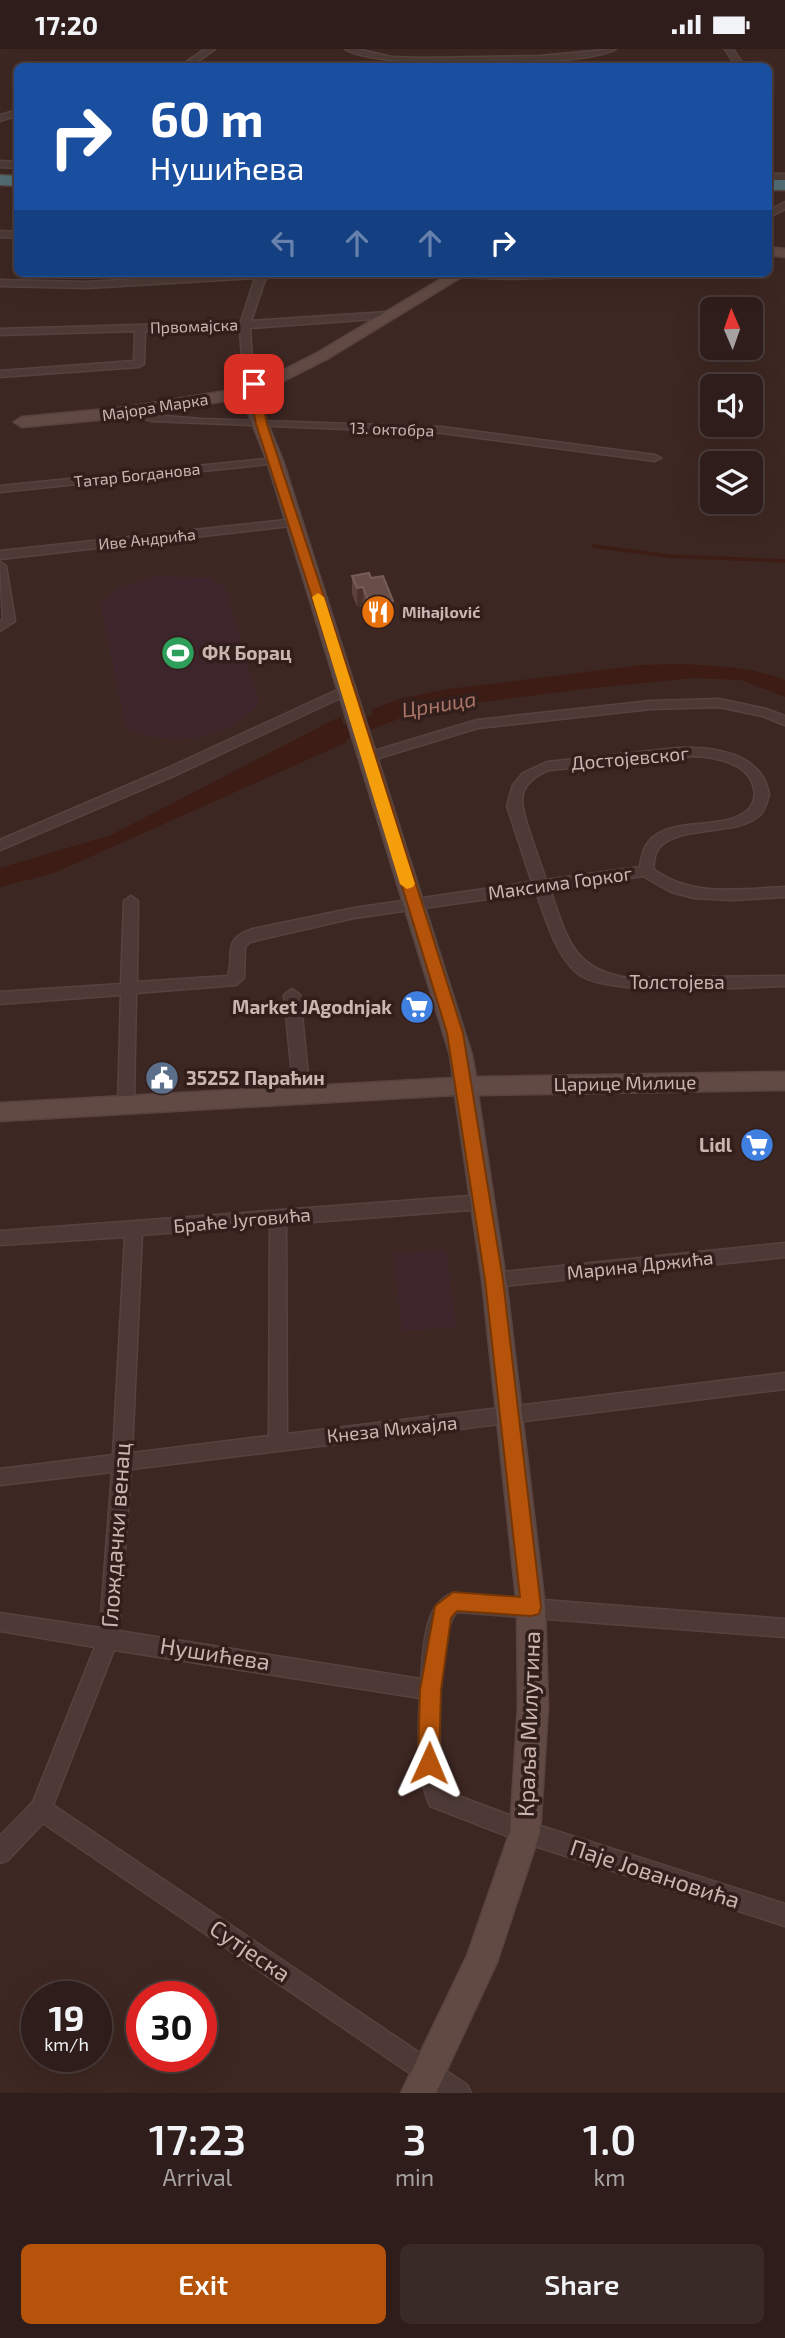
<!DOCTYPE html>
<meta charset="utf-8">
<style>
body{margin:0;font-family:"Exo 2",sans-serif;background:#3a2a27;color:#f1f3f6;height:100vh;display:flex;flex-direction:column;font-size:26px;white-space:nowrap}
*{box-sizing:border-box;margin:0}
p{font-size:23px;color:#a7a2a2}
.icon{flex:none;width:38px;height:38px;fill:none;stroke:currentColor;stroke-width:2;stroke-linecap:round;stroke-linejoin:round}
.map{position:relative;height:2044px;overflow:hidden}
.panel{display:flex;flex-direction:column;background:#2e1d1a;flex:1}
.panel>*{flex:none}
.banner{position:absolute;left:14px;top:14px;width:758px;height:214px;border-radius:10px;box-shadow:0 7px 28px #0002,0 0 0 2px #493b39;background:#1a4fa0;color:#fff;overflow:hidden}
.needle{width:46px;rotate:358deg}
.controls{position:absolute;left:700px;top:248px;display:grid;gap:14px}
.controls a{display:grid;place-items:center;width:63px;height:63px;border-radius:10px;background:#2e1d1a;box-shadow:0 7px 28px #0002,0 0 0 2px #493b39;font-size:35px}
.speed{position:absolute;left:21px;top:1932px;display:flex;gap:14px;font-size:35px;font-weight:700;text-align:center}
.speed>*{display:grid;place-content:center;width:91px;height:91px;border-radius:50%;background:#2e1d1a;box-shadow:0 7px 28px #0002,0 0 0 2px #493b39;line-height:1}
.speed small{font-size:18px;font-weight:400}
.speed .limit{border:10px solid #d22;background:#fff;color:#111}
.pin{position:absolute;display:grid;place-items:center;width:60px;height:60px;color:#fff;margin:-30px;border-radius:14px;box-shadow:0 4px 10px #0006}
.me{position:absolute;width:77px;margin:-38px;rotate:1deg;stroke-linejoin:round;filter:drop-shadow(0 0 5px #0008)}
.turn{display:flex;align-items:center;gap:24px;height:147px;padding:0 21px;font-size:32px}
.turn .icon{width:91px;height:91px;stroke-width:2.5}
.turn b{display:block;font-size:49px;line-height:60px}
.lanes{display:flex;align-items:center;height:66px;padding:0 21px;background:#0003;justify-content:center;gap:35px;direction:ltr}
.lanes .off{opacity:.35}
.eta{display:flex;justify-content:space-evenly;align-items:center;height:119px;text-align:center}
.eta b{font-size:42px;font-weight:600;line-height:49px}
.button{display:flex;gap:14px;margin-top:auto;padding:14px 21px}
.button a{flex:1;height:80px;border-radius:10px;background:#b45309;color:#fff;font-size:28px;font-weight:600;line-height:80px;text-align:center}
.button a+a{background:#3a2a27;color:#f1f3f6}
.status{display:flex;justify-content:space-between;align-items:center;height:49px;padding:0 35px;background:#2e1d1a;direction:ltr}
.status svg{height:19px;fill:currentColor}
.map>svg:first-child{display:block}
.green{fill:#3e242b}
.water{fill:#3c1c14}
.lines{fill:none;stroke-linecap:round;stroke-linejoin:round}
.stream{stroke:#3c1c14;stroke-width:3.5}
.river{fill:#3c1c14;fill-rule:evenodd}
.street-casing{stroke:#56433f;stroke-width:3}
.secondary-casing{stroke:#56433f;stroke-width:3}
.highway-casing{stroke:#55423e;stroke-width:3}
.street{fill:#4d3a36;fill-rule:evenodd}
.secondary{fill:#614a43;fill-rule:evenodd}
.highway{fill:#526d74;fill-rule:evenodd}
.wall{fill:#5c423c}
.shaded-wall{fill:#4b322c}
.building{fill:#684e48;stroke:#775e59;stroke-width:2}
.route{fill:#b45309;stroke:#753606;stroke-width:2}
.slow{fill:#f59e0b}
.labels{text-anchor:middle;stroke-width:7;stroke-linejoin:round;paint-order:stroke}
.far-street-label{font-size:16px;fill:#c9b6b1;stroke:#321f1b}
.far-poi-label{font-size:16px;font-weight:bold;fill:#c9b6b1;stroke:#321f1b;text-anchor:start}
.poi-label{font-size:19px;font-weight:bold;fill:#c9b6b1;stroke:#321f1b;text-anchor:start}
.street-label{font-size:19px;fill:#c9b6b1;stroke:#321f1b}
.water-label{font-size:21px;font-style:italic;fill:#aa7468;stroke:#321f1b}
.near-street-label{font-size:23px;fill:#c9b6b1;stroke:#321f1b}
</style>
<div class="status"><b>17:20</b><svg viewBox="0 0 49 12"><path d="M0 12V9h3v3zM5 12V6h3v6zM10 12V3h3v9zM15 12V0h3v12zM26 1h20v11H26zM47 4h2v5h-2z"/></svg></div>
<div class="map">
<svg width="785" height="2044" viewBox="0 0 785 2044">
<rect width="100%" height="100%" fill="#3d2722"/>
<g class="green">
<path d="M155 527 208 529 225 538 259 654C229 692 168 700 126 678L100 554 118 540Z"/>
<polygon points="446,1201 456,1278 402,1282 394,1205"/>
</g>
<g class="water">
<path d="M681 615C716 617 752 618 785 631V648L741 631 693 629 583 640 405 663 376 673 371 661 398 650 449 640 641 616Z"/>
<polygon points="341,667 347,693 54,824 0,838 0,819 111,786"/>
</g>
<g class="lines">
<polyline class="stream" points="593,497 669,507 785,512"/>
<polygon class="river" points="404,654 411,655 414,660 411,665 321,700 307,700 304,695 307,690"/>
<g class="street-casing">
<g id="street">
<polygon points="205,0 215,0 190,18 179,18"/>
<path d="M345 0H357L392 8 422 9 540 7 616 0C583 19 377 21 345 0Z"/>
<polygon points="725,0 733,0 742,14 740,18 732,18 734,14"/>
<polygon points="18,61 18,66 0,72 0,66"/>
<polygon points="0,112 18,113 18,119 0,118"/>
<rect x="768" y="125" width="17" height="6"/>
<polygon points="785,153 785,160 768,169 768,162"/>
<polygon points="0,182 18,183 18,189 0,188"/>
<polygon points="238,224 293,224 288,227 266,228 251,272 388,263 393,266 388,269 250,279 253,328 250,338 245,341 240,338 243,328 240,279 145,282 144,315 139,318 0,328 0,322 134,312 135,282 0,286 0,280 241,273 255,229 87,239 0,237 0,231 87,233"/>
<path d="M455 224H593L588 227C568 228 462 234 455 224Z"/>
<polygon points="129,360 152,366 202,370 442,378 655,406 661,409 655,412 442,384 152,372 125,365 125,361"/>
<polygon points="275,409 279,410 279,414 0,443 0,437"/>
<polygon points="295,470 301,474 299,476 0,510 0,502"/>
<polygon points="0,513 6,517 15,572 0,582 0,572 3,571"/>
<polygon points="348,636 353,637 353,643 178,725 0,801 0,791 168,719"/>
<polygon points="719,650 766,660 785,667 785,676 762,667 719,658 651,660 478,679 369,712 362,708 364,705 477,671 651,652"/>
<path d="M678 699C712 697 763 704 769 746 767 752 765 761 760 766 736 789 669 774 656 804 654 809 654 816 653 820 692 849 740 840 785 838V848L731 851 694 849 671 843 643 827 550 841C567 888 572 921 628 929L785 927V937C743 938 605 949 577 924 555 905 546 869 536 843L354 869 250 893 245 898 244 929 236 936 136 944 134 1056 132 1060H120L118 1056 121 946 0 955V943L121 935 124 852 131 847 138 852 137 933 228 927C235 904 221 890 253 880L354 859 532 833 507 757 513 736 523 724 547 713ZM693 707C715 708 750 714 754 740 756 747 753 756 749 760 728 781 681 769 656 786 644 794 642 805 640 818L546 831C541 816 535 800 530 784 520 754 514 735 549 721Z"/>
<polygon points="292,940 300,946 310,1046 308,1050 296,1050 294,1046 284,946"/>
<path d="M483 1146 489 1148 491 1153 489 1158 483 1160 286 1175 287 1385 785 1324V1340L131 1420 119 1582 421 1630C424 1602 422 1556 453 1544L785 1570V1588L457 1563C437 1580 436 1715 445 1742L525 1772 785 1855V1877L525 1794 430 1757C416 1724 418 1685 420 1649L114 1601 53 1756 467 2036 471 2044H439L43 1774 8 1811 0 1814V1787L33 1753 95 1598 0 1582V1564L100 1579 112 1423 0 1436V1420L113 1406 125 1188 0 1196V1182ZM270 1176 269 1387 132 1404 142 1186Z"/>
<polygon points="785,1194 785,1208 494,1238 488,1236 485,1231 488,1226 494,1224"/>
</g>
</g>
<g class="secondary-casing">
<g id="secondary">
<polygon points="768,198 785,200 785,208 768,206"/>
<polygon points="451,224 468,224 327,310 256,346 283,412 472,1006 476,1028 785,1023 785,1041 478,1046 506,1231 545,1558 548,1658 540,1783 497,1913 436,2044 401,2044 467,1907 510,1783 518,1658 517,1558 482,1231 455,1046 0,1072 0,1054 453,1029 450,1006 267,412 242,349 129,368 22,378 14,373 22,368 129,358 238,340 240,335 245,333 252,337 317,304"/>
</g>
</g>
<g class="highway-casing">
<g id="highway">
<polygon points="0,126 18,127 18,137 0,136"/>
<rect x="768" y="131" width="17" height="10"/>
</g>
</g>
<use href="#street" class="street"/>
<use href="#secondary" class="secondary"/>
<use href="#highway" class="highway"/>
</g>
<polygon class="wall" points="352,527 371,529 393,571 379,572 378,568 368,570 363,557 357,558 352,545"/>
<g class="shaded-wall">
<polygon points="363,538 363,557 357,558 357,539"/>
<polygon points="378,550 378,568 368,570 368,551"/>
<polygon points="393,552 393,571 379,572 379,554"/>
</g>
<polygon class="building" points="369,524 371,529 383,527 393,552 379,554 378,550 368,551 363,538 357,539 352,527"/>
<polygon class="route" points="254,332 259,335 267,375 357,648 463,984 503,1231 541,1558 539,1565 531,1567 457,1562 451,1569 441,1641 439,1714 436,1721 429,1724 421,1721 418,1714 420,1641 435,1557 453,1543 520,1548 485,1231 447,984 344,648 256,375 248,335"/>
<polygon class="slow" points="318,544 324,548 415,835 413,838 407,840 400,835 312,548"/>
<defs>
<g id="restaurant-disc" transform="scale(1.75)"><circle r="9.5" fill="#e8710a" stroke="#321f1b"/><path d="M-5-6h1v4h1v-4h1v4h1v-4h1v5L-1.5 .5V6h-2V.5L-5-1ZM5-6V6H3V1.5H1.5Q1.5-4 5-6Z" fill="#fff"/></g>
<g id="stadium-disc" transform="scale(1.75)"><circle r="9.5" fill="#2e9e5b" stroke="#321f1b"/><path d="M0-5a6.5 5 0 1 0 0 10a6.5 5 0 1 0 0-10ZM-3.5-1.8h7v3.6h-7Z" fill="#fff"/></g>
<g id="supermarket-disc" transform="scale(1.75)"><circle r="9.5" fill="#3f7fe0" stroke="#321f1b"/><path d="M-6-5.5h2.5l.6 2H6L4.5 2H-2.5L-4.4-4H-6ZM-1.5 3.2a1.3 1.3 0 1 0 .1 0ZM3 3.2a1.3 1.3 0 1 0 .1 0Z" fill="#fff"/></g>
<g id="civic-disc" transform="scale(1.75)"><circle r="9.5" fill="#5c6f8a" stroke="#321f1b"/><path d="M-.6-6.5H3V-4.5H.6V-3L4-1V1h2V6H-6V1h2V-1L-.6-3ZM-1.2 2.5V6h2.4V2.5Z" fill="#fff"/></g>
</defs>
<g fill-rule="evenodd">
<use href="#restaurant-disc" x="378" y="563"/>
<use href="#stadium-disc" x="178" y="604"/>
<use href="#supermarket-disc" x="417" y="958"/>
<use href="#civic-disc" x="162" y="1029"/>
<use href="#supermarket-disc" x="757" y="1096"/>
</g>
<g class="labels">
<g class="far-street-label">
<text transform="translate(194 277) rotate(-2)" y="6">Првомајска</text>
<text transform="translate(155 358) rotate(-9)" y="6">Мајора Марка</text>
<text transform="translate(392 380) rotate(2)" y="6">13. октобра</text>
<text transform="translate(137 426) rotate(-6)" y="6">Татар Богданова</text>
<text transform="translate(147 490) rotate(-6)" y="6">Иве Андрића</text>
</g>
<g class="far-poi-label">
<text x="402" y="569">Mihajlović</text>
</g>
<g class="poi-label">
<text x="202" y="611">ФК Борац</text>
<text x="392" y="965" text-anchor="end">Market JAgodnjak</text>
<text x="186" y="1036">35252 Параћин</text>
<text x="732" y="1103" text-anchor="end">Lidl</text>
</g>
<g class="street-label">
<text transform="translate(630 709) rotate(-5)" y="7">Достојевског</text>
<text transform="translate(560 834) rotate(-8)" y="7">Максима Горког</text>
<text x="677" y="940">Толстојева</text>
<text transform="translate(625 1034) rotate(-1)" y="7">Царице Милице</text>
<text transform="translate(242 1171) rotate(-5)" y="7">Браће Југовића</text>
<text transform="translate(640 1216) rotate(-6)" y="7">Марина Држића</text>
<text transform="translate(392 1380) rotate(-6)" y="7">Кнеза Михајла</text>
</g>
<g class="water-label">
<text transform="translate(439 656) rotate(-9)" y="7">Црница</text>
</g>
<g class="near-street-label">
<text transform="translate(116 1486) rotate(-86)" y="8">Глождачки венац</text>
<text transform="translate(215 1605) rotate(9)" y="8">Нушићева</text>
<text transform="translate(529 1675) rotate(-88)" y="8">Краља Милутина</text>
<text transform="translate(655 1825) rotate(18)" y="8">Паје Јовановића</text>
<text transform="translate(250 1902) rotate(34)" y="8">Сутјеска</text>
</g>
</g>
</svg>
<div class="controls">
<a><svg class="needle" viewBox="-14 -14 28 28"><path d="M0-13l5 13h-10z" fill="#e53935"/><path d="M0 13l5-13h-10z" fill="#a7a2a2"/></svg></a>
<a><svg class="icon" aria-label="sound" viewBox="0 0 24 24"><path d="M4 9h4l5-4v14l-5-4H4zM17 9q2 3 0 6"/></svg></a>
<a><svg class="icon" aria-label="layers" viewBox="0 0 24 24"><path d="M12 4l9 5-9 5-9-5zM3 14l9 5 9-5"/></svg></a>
</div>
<div class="speed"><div>19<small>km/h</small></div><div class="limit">30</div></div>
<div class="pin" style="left:254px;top:335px;background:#d93025"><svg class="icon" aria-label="arrive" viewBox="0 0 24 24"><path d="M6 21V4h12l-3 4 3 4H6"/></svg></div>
<svg class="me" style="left:429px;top:1714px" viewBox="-20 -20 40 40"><path d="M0-17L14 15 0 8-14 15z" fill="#b45309" stroke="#fff" stroke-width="4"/></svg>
<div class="banner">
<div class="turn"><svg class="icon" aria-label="right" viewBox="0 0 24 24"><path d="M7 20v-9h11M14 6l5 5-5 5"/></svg><div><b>60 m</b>Нушићева</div></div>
<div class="lanes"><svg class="icon off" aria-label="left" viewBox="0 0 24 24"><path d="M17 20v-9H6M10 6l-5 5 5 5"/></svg><svg class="icon off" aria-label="ahead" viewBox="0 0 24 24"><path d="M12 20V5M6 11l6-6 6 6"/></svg><svg class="icon off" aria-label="ahead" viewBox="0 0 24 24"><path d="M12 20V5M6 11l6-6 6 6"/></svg><svg class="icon" aria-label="right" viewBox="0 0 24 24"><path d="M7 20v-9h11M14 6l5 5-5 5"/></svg></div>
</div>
</div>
<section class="panel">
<div class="eta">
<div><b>17:23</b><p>Arrival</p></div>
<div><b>3</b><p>min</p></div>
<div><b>1.0</b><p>km</p></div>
</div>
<div class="button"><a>Exit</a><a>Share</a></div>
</section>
